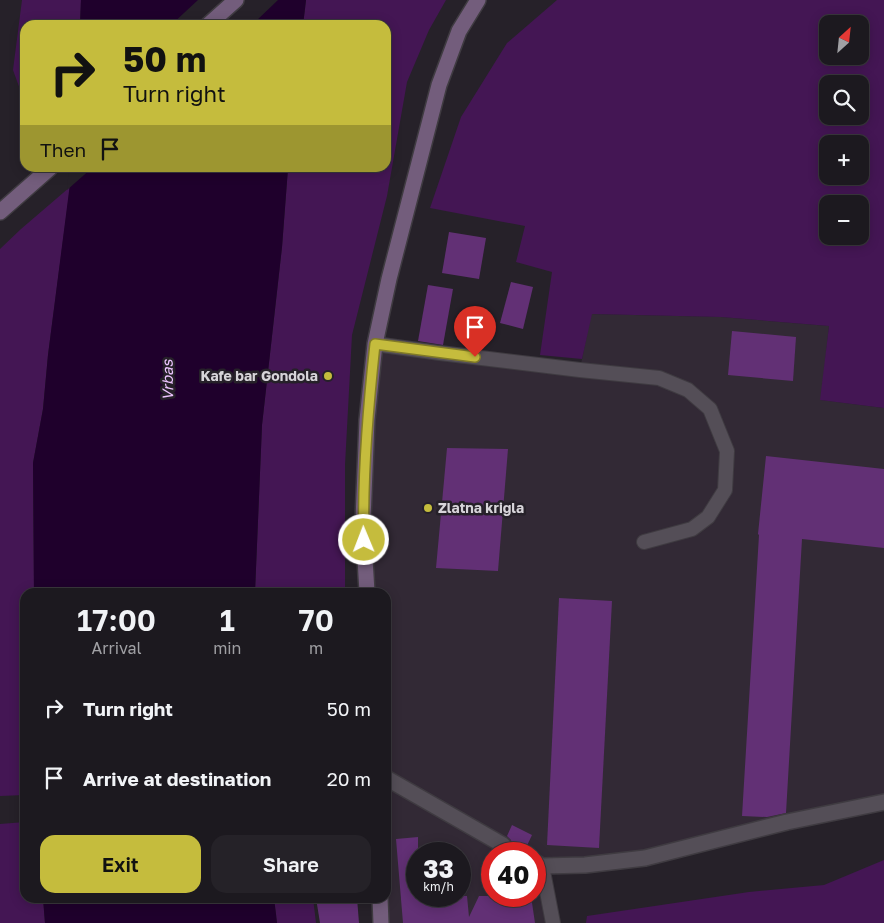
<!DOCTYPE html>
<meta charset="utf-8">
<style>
body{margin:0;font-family:"Golos Text",sans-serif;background:#252228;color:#f1f3f6;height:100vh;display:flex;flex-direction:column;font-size:19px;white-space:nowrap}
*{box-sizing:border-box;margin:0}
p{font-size:16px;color:#a0a0a4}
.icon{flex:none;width:28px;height:28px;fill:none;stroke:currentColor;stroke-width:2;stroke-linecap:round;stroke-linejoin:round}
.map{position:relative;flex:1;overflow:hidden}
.sheet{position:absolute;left:20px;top:588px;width:371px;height:315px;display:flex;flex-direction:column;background:#1c191f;border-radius:15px;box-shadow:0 2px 12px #0003,0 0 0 1px #3a383d}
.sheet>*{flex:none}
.banner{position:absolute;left:20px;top:20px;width:371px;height:152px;border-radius:15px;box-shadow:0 2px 12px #0003,0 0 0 1px #3a383d;background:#c5bc3d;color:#111;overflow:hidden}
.needle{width:32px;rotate:27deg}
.fabs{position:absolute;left:819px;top:15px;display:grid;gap:10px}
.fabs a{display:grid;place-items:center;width:50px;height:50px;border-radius:10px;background:#1c191f;box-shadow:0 2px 12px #0003,0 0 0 1px #3a383d;font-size:25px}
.speed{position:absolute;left:406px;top:842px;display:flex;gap:10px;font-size:25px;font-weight:700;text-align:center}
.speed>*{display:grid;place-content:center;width:65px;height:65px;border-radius:50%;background:#1c191f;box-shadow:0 2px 12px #0003,0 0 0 1px #3a383d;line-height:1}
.speed small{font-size:12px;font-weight:400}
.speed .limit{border:8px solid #d22;background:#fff;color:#111}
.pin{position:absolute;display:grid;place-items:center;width:42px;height:42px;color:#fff;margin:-51px -21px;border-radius:50% 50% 50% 0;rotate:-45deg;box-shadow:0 0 5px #0007}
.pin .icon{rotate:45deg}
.me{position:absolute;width:55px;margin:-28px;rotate:359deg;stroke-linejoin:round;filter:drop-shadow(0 0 4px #0008)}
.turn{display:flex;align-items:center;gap:18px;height:105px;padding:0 20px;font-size:22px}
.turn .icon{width:65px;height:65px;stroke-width:2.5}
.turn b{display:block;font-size:35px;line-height:42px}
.then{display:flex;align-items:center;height:48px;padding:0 20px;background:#0003;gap:10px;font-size:19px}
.eta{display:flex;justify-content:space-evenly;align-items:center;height:85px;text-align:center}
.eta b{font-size:30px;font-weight:600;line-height:35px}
.cta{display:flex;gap:10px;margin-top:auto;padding:10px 20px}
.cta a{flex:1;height:58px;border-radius:15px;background:#c5bc3d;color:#111;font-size:20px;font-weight:600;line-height:58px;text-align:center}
.cta a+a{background:#252228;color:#f1f3f6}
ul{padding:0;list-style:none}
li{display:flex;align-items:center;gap:15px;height:70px;padding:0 20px}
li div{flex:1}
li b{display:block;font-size:19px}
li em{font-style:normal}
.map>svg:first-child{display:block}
.built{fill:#322935;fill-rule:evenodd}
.green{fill:#441654;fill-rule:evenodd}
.water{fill:#1f002c}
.pier{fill:#262129}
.building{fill:#623075}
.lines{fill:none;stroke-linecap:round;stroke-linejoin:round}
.street-tunnel{stroke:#413c43;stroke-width:15;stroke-dasharray:15 8;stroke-linecap:butt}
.lane-casing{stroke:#3f3b41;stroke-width:16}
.street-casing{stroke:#3f3b41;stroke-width:18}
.secondary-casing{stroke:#3f3b41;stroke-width:18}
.lane{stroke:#544e57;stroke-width:14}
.street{stroke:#544e57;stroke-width:15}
.secondary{stroke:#735d7c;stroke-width:15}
.route-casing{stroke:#807a28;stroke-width:12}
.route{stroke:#c5bc3d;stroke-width:9}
.poi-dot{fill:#c5bc3d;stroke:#262129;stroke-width:2}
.labels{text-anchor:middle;stroke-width:5;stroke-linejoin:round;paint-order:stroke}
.poi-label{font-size:14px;font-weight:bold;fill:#d7d4d9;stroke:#262129;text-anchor:end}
.water-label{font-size:15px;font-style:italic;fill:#edc4ff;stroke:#262129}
</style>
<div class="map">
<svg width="884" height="923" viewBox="0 0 884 923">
<rect width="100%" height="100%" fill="#262129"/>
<path class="built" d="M591 314 721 317 829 326 821 400 884 408V802L645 858 543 866 553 923H381L386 898V778L401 786 386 763V592H372L366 455 375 344 580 369ZM418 854H460V896H418ZM492 854H535V896H492Z"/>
<g class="green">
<polygon points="22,0 81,0 80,25 25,25 25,103 13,70"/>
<polygon points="306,0 446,0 429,30 407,82 387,196 352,335 345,465 345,592 255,592 262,425 282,247 288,168 386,168 386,25 303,25"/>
<path d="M557 0H884V408L820 400 829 326 721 317 592 314 582 359 540 355 552 272 516 262 525 226 430 208 461 117 507 43ZM828 24H860V56H828ZM828 84H860V116H828ZM828 144H860V176H828ZM828 204H860V236H828Z"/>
<polygon points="70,187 48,355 43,409 33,463 34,592 25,592 25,795 0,796 0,249 21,229"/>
<polygon points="25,822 25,898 43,898 45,923 0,923 0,824"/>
<polygon points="884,860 884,923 586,923 587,916 749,892 824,885"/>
<polygon points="274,898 313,898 316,923 277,923"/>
</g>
<g class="water">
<polygon points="81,0 306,0 303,25 80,25"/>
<polygon points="72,168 288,168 282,247 262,425 255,592 34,592 33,463 43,409 48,355"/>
<polygon points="43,898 274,898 277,923 45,923"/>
</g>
<g class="pier">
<polygon points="198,0 278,0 252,25 171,25"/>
<polygon points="69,168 92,168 67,190"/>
</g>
<g class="building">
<polygon points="449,232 486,238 479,279 442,273"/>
<polygon points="511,282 533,287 523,329 500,323"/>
<polygon points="428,285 453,289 443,345 418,341"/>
<polygon points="732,331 796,337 793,381 728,375"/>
<polygon points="447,448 508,449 498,571 436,568"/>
<polygon points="766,456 884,469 884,548 802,539 786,813 767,817 742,816 759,535 758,534"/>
<polygon points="559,598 612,601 599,848 547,845"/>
<polygon points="512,825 532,835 523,854 506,854 511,850 512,845 511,840 507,836"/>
<polygon points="418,837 418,896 467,896 469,917 479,896 531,896 535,923 403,923 396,839"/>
<polygon points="316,898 357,898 359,923 320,923"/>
</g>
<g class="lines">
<polyline class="street-tunnel" points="503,845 518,854"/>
<g class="lane-casing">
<g id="lane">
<polyline points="375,344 440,353 580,370 659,378 688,390 710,409 727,451 725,490 708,517 692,529 644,542"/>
<polyline points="542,866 553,923"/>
</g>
</g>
<g class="street-casing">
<g id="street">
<polyline points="386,778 503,845"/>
<polyline points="535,862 542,866 585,865 645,858 787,822 884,802"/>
</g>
</g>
<g class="secondary-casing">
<g id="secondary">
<polyline points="208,25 236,0"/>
<polyline points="0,212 50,168"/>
<polyline points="367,592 365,559 363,520 367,420 375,344 389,279 439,85 459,31 478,0"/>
<polyline points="380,898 381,923"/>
</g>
</g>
<use href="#lane" class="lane"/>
<use href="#street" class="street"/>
<use href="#secondary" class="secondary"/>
</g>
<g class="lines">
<g class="route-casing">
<path id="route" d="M364 540C362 475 368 408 375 344L475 357"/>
</g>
<use href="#route" class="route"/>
</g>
<g class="poi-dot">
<circle cx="328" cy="376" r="5"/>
<circle cx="428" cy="508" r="5"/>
</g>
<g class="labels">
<g class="poi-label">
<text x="318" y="381">Kafe bar Gondola</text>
<text x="438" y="513" text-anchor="start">Zlatna krigla</text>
</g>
<g class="water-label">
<text transform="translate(168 380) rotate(-91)" y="5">Vrbas</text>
</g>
</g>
</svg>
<div class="fabs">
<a><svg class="needle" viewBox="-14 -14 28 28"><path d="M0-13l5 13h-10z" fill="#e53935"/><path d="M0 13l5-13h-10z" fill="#a0a0a4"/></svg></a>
<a><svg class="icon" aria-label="search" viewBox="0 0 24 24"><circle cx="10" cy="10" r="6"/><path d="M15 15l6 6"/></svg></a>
<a>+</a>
<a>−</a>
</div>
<div class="speed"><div>33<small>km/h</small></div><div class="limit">40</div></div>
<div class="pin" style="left:475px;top:357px;background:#d93025"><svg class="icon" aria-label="arrive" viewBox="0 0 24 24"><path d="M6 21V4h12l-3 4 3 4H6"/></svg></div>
<svg class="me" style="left:364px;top:540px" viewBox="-20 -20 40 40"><circle r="17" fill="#c5bc3d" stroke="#fff" stroke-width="3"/><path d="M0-11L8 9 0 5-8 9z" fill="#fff"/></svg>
<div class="banner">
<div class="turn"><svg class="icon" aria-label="right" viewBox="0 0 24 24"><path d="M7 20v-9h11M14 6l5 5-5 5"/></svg><div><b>50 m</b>Turn right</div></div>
<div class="then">Then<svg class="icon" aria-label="arrive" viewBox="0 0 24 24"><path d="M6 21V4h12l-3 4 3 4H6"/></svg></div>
</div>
<section class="sheet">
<div class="eta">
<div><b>17:00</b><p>Arrival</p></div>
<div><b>1</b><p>min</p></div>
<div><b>70</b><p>m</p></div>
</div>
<ul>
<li><svg class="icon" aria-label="right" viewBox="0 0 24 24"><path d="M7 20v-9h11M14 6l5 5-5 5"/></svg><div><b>Turn right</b></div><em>50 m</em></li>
<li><svg class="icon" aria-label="arrive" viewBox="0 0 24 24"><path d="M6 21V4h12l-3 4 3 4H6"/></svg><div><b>Arrive at destination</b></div><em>20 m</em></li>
</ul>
<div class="cta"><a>Exit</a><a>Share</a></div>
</section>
</div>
